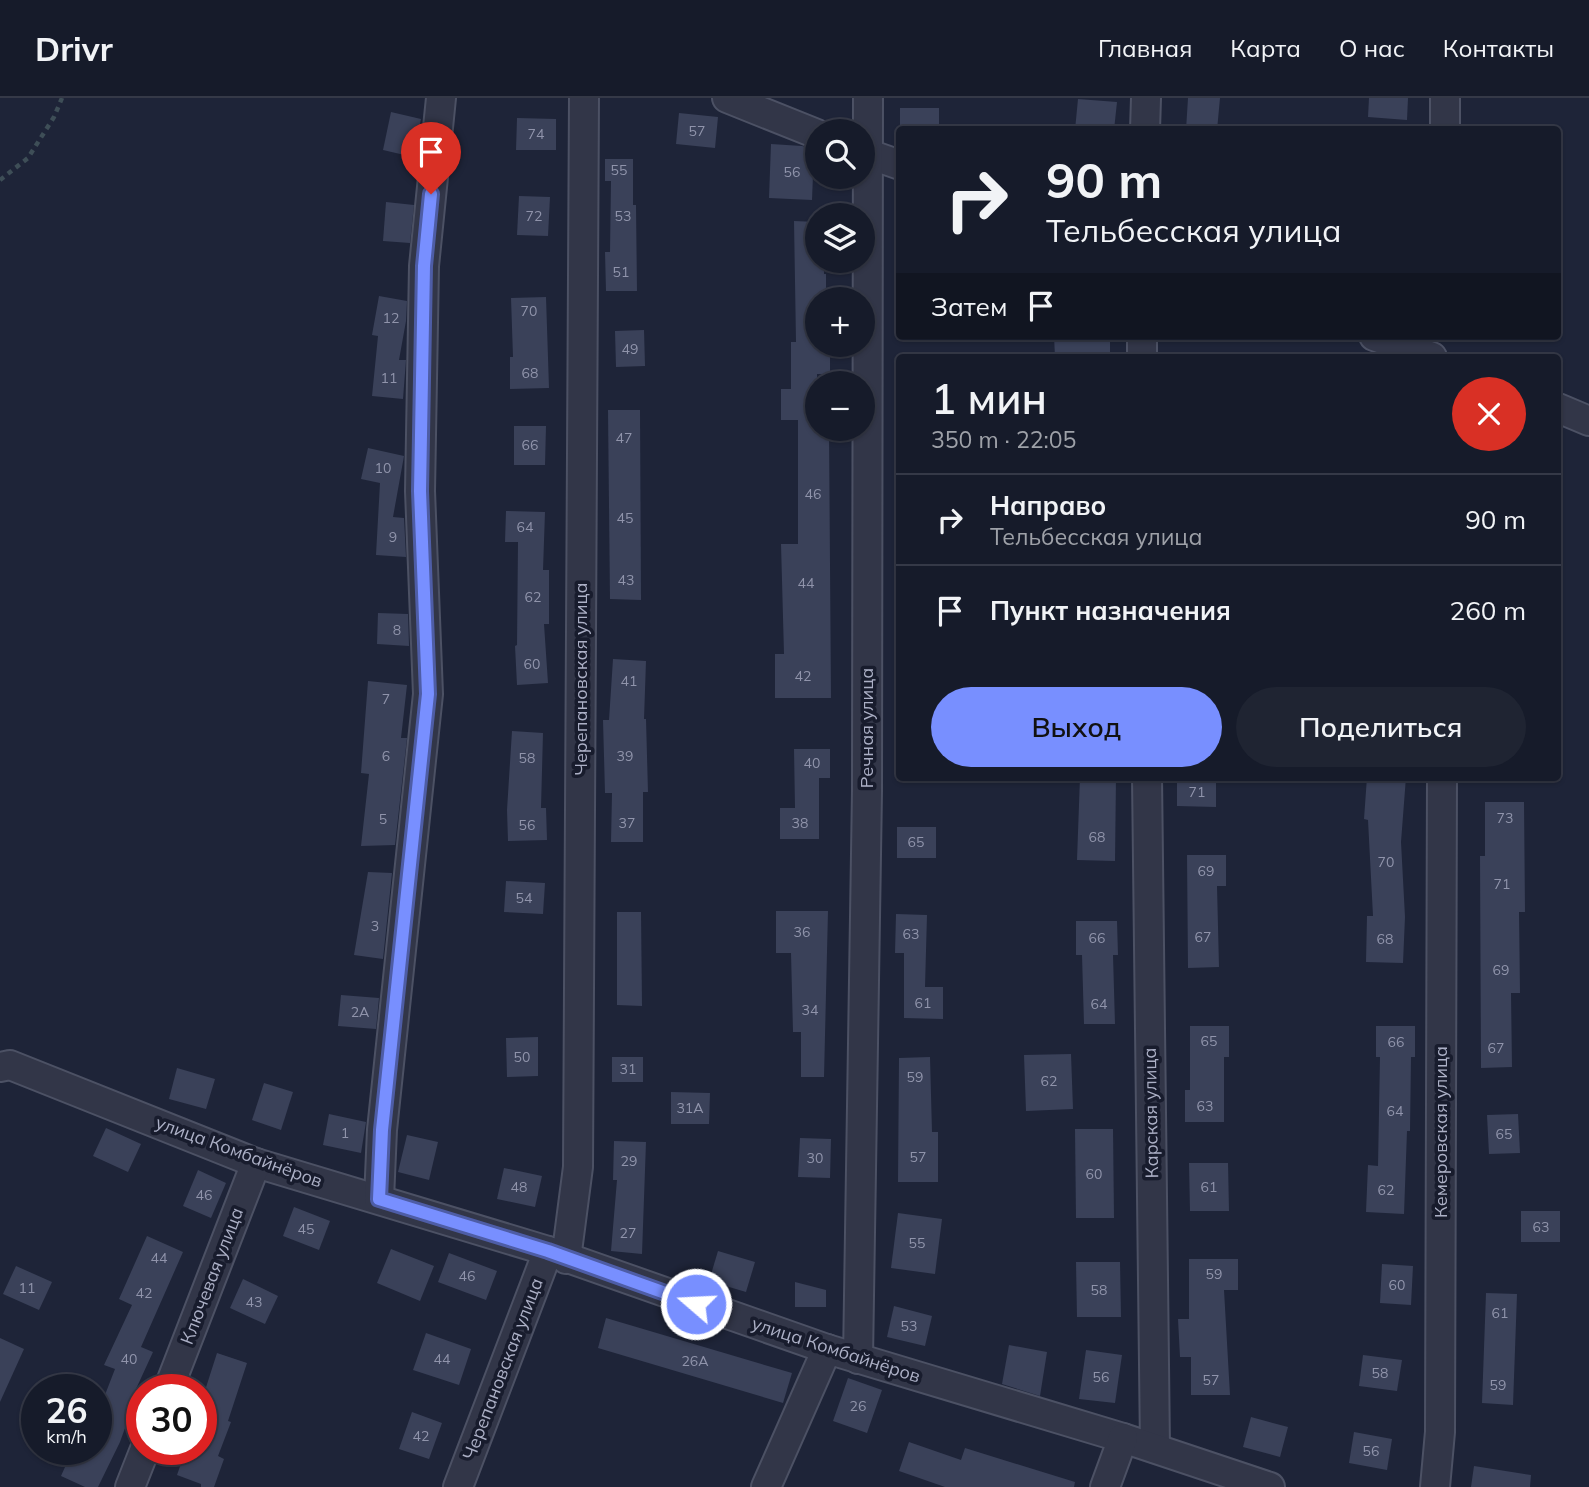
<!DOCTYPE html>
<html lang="ru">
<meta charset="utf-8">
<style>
body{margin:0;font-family:Mulish,sans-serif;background:#1f2432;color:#f1f3f6;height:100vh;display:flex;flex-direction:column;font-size:26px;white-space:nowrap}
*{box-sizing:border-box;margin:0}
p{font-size:23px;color:#9ea1a8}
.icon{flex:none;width:38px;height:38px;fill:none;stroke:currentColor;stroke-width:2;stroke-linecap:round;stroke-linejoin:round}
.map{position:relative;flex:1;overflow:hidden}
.details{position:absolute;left:896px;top:256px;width:665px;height:427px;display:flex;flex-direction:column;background:#161b2a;border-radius:7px;box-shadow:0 2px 5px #0004,0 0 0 2px #353947}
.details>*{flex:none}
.banner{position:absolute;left:896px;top:28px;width:665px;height:214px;border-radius:7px;box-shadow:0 2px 5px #0004,0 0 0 2px #353947;background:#161b2a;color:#f1f3f6;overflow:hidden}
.fabs{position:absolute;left:805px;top:21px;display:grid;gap:14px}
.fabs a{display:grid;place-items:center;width:70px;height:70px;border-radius:50%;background:#161b2a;box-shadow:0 2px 5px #0004,0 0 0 2px #353947;font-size:35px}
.speed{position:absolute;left:21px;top:1276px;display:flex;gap:14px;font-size:35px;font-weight:700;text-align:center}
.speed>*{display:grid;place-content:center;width:91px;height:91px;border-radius:50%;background:#161b2a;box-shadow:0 2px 5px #0004,0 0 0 2px #353947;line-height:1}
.speed small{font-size:18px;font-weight:400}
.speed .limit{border:10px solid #d22;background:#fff;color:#111}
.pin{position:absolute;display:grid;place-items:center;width:60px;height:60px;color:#fff;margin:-72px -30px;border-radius:50% 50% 50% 0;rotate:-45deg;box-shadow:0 0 7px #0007}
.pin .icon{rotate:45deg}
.me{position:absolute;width:77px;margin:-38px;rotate:289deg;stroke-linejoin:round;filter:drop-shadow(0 0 5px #0008)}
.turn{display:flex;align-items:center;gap:24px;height:147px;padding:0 35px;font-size:32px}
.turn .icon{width:91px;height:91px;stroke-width:2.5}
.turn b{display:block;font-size:49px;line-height:60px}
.then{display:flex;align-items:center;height:66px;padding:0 35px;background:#0003;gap:14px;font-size:26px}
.round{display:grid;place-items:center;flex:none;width:74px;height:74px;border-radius:37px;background:#1f2432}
.summary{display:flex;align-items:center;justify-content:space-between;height:119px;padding:0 35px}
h1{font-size:42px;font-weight:600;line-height:52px}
.primary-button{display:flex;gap:14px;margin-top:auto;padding:14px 35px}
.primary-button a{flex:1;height:80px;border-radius:42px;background:#788fff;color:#111;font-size:28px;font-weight:600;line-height:80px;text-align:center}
.primary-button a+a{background:#1f2432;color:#f1f3f6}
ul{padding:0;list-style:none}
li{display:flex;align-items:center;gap:21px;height:91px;padding:0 35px;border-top:2px solid #353947}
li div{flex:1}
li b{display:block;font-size:26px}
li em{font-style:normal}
header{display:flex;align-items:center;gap:42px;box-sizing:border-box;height:98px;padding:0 35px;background:#161b2a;border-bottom:2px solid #353947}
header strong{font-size:33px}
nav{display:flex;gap:38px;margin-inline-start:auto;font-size:24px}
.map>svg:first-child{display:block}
.building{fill:#3a4159}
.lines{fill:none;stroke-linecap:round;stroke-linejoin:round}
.minor-casing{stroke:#4c5164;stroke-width:32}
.path{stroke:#3e4e57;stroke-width:4.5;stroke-dasharray:5 5;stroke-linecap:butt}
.minor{stroke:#323648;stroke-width:28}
.route-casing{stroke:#4e5da6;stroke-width:18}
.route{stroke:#788fff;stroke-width:12}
.labels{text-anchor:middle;stroke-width:7;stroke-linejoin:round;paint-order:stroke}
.number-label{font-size:14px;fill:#9094ab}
.street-label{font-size:18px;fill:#acb0c6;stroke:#181c2d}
</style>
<header>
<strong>Drivr</strong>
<nav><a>Главная</a><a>Карта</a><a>О нас</a><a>Контакты</a></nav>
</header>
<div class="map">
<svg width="1589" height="1389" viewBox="0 0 1589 1389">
<rect width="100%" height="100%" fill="#1e2438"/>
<g class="building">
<polygon points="1188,0 1220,0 1217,32 1186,32"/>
<polygon points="1369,0 1408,0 1407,22 1368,19"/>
<polygon points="1078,1 1117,4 1114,32 1075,32"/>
<rect x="900" y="10" width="39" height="22"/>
<polygon points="391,14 421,21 413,59 383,52"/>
<polygon points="679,15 718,19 715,50 676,46"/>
<polygon points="517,20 556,21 556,52 516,52"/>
<polygon points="771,46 802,48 814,52 812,102 769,100"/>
<polygon points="605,61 633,61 633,107 636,107 637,193 606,193 605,154 610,154 611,83 605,83"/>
<polygon points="519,98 550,99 548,138 517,137"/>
<polygon points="386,104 414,107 410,145 383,143"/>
<polygon points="794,123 817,124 817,163 824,163 824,176 826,176 826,201 817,201 817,247 830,247 830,276 817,276 817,331 829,331 831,600 775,600 775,556 784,556 781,446 798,446 798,322 781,322 781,291 791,291 791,244 796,244"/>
<polygon points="379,198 407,203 406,223 399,262 406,262 403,301 372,298 378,238 372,237"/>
<polygon points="546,199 549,290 510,291 510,259 513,259 511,200"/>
<polygon points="644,232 645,268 616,269 615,233"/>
<polygon points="1054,238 1110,238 1110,259 1055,259"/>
<polygon points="608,312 640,312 641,502 610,501"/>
<polygon points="514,328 546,328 545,367 514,367"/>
<polygon points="368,350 404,358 393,419 404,420 406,459 376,457 380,385 361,381"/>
<polygon points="506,413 545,414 543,472 549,472 549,526 544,526 548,585 517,587 515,548 517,547 518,444 505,444"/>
<polygon points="378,515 408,516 409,548 377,546"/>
<polygon points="613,561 646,563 644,621 646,621 648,694 643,694 643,744 611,744 612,695 605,695 603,622 609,622"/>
<polygon points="368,583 407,587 401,640 407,640 395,747 361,748 369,676 361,675"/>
<polygon points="512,633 543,635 541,710 546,710 547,742 508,743 507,712"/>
<polygon points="794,651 830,651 830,680 819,680 819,741 780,741 780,710 795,710"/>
<polygon points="1080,679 1116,679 1115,763 1077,762"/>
<polygon points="1177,679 1216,679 1216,709 1177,708"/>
<polygon points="1367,679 1406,679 1401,744 1405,819 1403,865 1366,864 1367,818 1373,818 1368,722 1364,721"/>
<polygon points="1485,704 1524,704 1525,814 1519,814 1520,895 1511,895 1512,969 1481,970 1480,758 1485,758"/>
<rect x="897" y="729" width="39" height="31"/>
<polygon points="1187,757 1226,757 1226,788 1217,788 1219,869 1188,870"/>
<polygon points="368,774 392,775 383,861 354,857"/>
<polygon points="506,783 545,785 543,816 504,814"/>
<polygon points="776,813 828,813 824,979 801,979 801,934 793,934 791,855 776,855"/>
<polygon points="617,814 641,814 642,908 617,907"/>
<polygon points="896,816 927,817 925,889 943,889 943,921 904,920 904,855 895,855"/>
<polygon points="1076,823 1117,823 1118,857 1113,857 1115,926 1084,926 1082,857 1076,857"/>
<polygon points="341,897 379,900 376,931 338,928"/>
<polygon points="1190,928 1229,928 1229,959 1224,959 1224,1024 1185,1024 1185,992 1190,992"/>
<polygon points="1376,928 1415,928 1415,959 1411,959 1410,1033 1407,1033 1404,1116 1366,1114 1368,1067 1378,1068 1380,959 1376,959"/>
<polygon points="538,939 538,978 507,979 506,940"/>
<polygon points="1071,956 1073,1011 1026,1013 1024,957"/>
<rect x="612" y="959" width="31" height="25"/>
<polygon points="930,959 932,1034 938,1034 938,1084 898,1084 899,960"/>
<polygon points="177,970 215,981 206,1011 169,1001"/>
<polygon points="264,985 293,994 281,1032 252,1022"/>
<polygon points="671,994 710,995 709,1026 671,1026"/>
<polygon points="329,1016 366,1024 361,1055 323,1047"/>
<polygon points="1518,1016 1520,1055 1489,1056 1487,1017"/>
<polygon points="106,1030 141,1046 128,1074 93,1058"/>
<polygon points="1075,1031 1113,1031 1114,1120 1076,1120"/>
<polygon points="407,1037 438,1044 429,1082 398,1074"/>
<polygon points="800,1040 831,1041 830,1080 798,1079"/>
<polygon points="614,1043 646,1044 642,1156 611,1153 617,1082 613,1082"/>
<polygon points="1189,1065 1228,1065 1229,1113 1190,1113"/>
<polygon points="504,1070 542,1078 535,1109 497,1101"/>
<polygon points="198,1072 226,1085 211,1120 183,1108"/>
<polygon points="294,1109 330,1123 319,1152 283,1138"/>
<rect x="1521" y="1113" width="39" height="31"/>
<polygon points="898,1115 942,1121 935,1176 891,1170"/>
<polygon points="147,1138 183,1154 141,1249 153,1254 130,1304 134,1305 120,1344 98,1389 85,1389 61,1378 73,1351 96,1351 96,1320 115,1271 104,1267 132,1207 119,1201"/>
<polygon points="391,1151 434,1168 420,1203 377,1185"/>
<polygon points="718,1153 755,1164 746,1194 709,1183"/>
<polygon points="449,1155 497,1173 486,1202 438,1184"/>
<polygon points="1189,1161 1238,1161 1238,1192 1224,1192 1230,1297 1191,1297 1191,1259 1180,1259 1178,1221 1189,1221"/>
<polygon points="1076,1164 1120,1164 1121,1219 1077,1219"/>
<polygon points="1382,1166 1413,1168 1411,1207 1380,1205"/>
<polygon points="16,1168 52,1184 39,1212 3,1196"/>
<polygon points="243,1181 278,1198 265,1226 230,1210"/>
<polygon points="795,1184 826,1192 826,1209 795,1209"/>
<polygon points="1486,1195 1517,1196 1513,1307 1482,1305"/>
<polygon points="894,1208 932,1218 925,1248 887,1239"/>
<polygon points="606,1220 792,1275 783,1305 598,1250"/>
<polygon points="426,1235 471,1251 459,1287 413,1272"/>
<polygon points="0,1240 24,1251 0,1304"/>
<polygon points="1009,1247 1047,1254 1040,1298 1002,1286"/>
<polygon points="1086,1252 1122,1257 1115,1305 1079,1301"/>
<polygon points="217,1255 247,1265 228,1323 231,1324 218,1358 224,1361 214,1389 201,1389 201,1386 177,1377 186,1351 201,1351 201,1305"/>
<polygon points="1363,1257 1402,1262 1397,1293 1359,1288"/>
<polygon points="848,1280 882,1292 867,1335 833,1323"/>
<polygon points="412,1314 442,1325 429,1361 399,1351"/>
<polygon points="1251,1319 1288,1329 1280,1359 1243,1349"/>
<polygon points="1354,1334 1392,1341 1387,1372 1349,1365"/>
<polygon points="909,1344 961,1362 965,1350 1075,1384 1074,1389 945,1389 899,1373"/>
<polygon points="1474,1368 1531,1377 1530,1389 1471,1389"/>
</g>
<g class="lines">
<g class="minor-casing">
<g id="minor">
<polyline points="727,0 817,36"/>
<polyline points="1145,32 1146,0"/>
<polyline points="1445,32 1445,0"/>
<polyline points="863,54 900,67"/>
<polyline points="1142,238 1142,259"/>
<polyline points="1374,238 1432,259"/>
<polyline points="1558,310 1589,323"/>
<polyline points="1147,679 1155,1350"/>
<polyline points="0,969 10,967 256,1065 548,1153 827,1251 1123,1340 1270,1389"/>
<polyline points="379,1101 382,1032 428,596 420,393 424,168 441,0"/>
<polyline points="566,1161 578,1069 584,0"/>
<polyline points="858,1261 867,693 868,0"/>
<polyline points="168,1292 256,1065"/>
<polyline points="130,1389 145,1351"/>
<polyline points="458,1389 548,1153"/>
<polyline points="766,1389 827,1251"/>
<polyline points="1105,1389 1123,1340"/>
<polyline points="1435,1389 1440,1334 1442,679"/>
</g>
</g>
<polyline class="path" points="0,82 28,60 54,19 62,0"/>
<use href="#minor" class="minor"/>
</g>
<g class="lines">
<g class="route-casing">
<polyline id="route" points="431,96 424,168 420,393 428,596 382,1032 379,1101 548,1153 696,1206"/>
</g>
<use href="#route" class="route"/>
</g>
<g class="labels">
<g class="number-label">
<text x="697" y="38">57</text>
<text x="536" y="41">74</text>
<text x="619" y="77">55</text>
<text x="792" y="79">56</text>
<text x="534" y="123">72</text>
<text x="623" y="123">53</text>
<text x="621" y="179">51</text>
<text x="529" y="218">70</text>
<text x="391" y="225">12</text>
<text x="630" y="256">49</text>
<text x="530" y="280">68</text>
<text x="389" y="285">11</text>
<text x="624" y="345">47</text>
<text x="530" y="352">66</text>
<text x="383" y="375">10</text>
<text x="813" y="401">46</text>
<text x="625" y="425">45</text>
<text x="525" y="434">64</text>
<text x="393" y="444">9</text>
<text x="626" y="487">43</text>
<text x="806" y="490">44</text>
<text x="533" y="504">62</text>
<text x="397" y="537">8</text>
<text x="532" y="571">60</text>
<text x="803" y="583">42</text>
<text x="629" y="588">41</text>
<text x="386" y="606">7</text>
<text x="386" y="663">6</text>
<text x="625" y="663">39</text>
<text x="527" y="665">58</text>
<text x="812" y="670">40</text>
<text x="1197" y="699">71</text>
<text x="1505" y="725">73</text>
<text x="383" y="726">5</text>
<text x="627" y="730">37</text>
<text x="800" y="730">38</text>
<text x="527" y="732">56</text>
<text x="1097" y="744">68</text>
<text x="916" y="749">65</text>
<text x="1386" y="769">70</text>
<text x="1206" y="778">69</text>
<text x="1502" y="791">71</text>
<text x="524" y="805">54</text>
<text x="375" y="833">3</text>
<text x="802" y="839">36</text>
<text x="911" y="841">63</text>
<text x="1203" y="844">67</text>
<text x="1097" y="845">66</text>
<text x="1385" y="846">68</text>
<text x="1501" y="877">69</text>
<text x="923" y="910">61</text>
<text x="1099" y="911">64</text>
<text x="810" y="917">34</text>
<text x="360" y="919">2А</text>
<text x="1209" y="948">65</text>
<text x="1396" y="949">66</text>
<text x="1496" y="955">67</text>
<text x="522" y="964">50</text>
<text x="628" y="976">31</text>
<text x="915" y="984">59</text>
<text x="1049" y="988">62</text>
<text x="1205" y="1013">63</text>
<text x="690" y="1015">31А</text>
<text x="1395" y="1018">64</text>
<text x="345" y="1040">1</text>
<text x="1504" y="1041">65</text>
<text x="918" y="1064">57</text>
<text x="815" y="1065">30</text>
<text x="629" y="1068">29</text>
<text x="1094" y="1081">60</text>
<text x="519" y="1094">48</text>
<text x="1209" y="1094">61</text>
<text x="1386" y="1097">62</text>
<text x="204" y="1102">46</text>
<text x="1541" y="1134">63</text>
<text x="306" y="1136">45</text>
<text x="628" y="1140">27</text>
<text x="917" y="1150">55</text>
<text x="159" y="1165">44</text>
<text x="1214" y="1181">59</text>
<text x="467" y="1183">46</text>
<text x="1397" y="1192">60</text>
<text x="27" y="1195">11</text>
<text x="1099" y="1197">58</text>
<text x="144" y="1200">42</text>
<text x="254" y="1209">43</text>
<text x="1500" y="1220">61</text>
<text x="909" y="1233">53</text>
<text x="129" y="1266">40</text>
<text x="442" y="1266">44</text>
<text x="695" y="1268">26А</text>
<text x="1380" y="1280">58</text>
<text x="1101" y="1284">56</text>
<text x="1211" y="1287">57</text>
<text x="1498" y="1292">59</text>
<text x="858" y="1313">26</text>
<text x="421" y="1343">42</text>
<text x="1371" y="1358">56</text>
</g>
<g class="street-label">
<text transform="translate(581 581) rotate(-90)" y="6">Черепановская улица</text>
<text transform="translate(867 630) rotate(-90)" y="6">Речная улица</text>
<text transform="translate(1151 1015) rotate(-91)" y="6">Карская улица</text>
<text transform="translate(1441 1034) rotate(-90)" y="6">Кемеровская улица</text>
<text transform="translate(239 1054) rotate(20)" y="6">улица Комбайнёров</text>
<text transform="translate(212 1178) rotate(-69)" y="6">Ключевая улица</text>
<text transform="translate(836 1252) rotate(18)" y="6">улица Комбайнёров</text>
<text transform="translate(503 1271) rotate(-69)" y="6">Черепановская улица</text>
</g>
</g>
</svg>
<div class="fabs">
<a><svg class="icon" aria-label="search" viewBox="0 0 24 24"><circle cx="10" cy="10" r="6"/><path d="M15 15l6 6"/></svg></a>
<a><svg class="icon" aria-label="layers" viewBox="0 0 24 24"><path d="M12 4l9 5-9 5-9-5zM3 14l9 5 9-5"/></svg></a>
<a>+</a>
<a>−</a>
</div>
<div class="speed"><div>26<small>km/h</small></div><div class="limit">30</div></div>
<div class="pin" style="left:431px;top:96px;background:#d93025"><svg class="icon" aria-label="arrive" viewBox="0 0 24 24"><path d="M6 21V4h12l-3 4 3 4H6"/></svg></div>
<svg class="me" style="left:696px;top:1206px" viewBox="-20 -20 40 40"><circle r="17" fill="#788fff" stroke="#fff" stroke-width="3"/><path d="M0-11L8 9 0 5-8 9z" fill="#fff"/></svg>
<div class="banner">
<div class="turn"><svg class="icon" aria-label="right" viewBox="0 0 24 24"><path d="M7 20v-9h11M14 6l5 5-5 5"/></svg><div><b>90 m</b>Тельбесская улица</div></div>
<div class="then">Затем<svg class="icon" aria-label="arrive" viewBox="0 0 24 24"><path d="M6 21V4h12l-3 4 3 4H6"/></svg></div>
</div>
<section class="details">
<div class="summary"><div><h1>1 мин</h1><p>350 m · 22:05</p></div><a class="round" style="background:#d93025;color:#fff"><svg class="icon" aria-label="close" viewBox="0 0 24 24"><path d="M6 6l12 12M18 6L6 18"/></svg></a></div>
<ul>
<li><svg class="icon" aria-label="right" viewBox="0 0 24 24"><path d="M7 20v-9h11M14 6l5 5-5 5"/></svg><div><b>Направо</b><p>Тельбесская улица</p></div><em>90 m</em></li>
<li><svg class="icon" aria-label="arrive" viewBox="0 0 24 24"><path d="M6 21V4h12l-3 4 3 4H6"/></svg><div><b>Пункт назначения</b></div><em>260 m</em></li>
</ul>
<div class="primary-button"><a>Выход</a><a>Поделиться</a></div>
</section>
</div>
